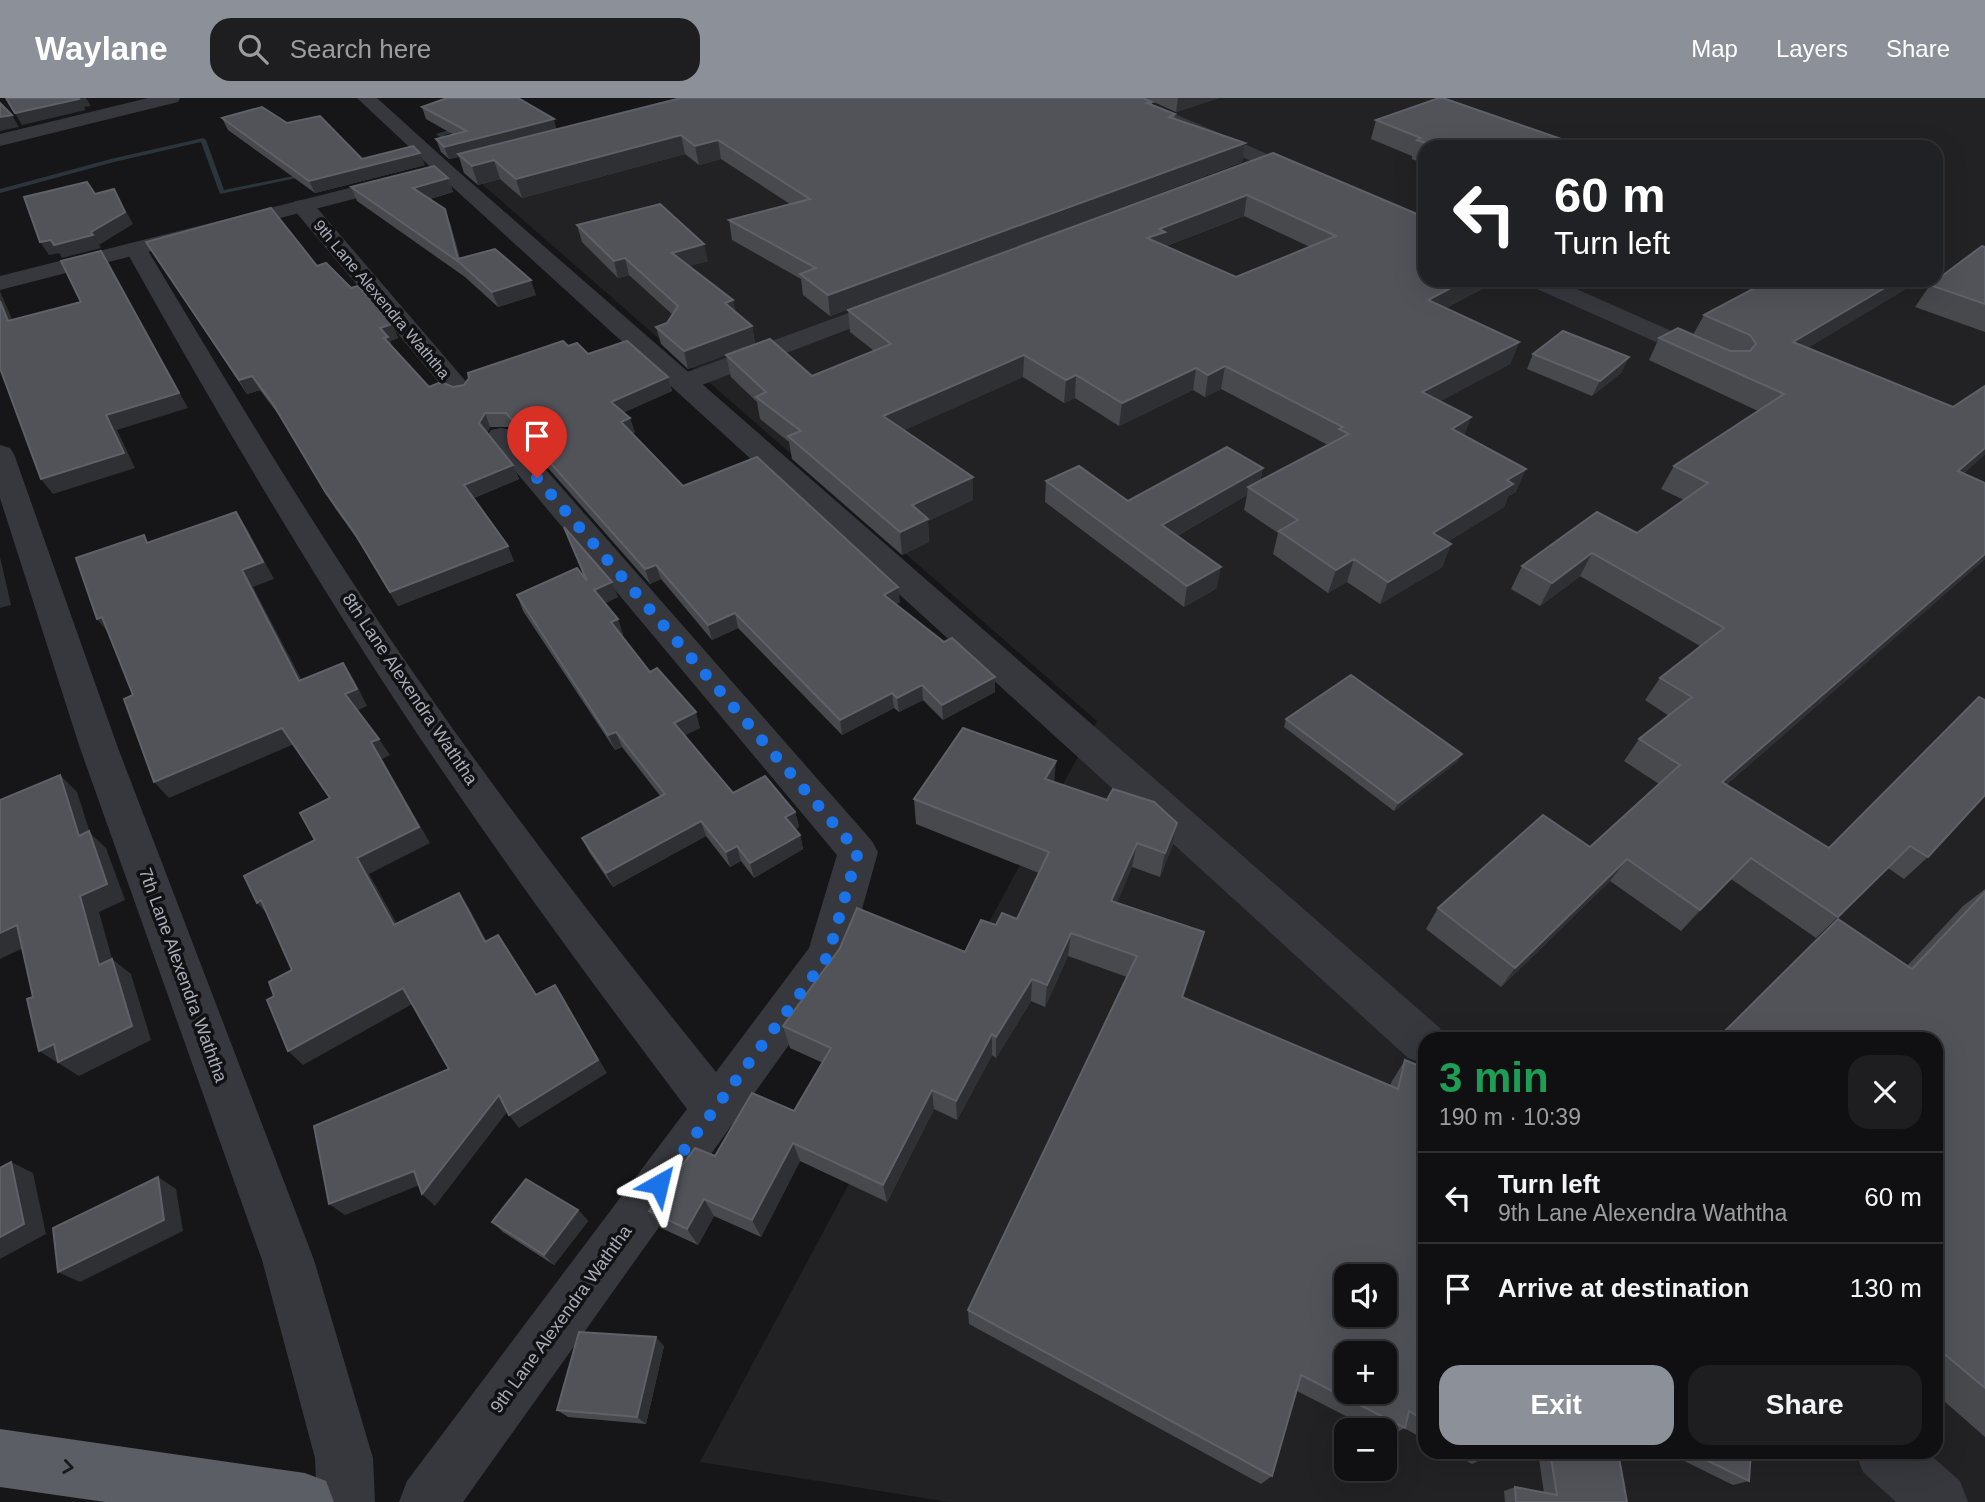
<!DOCTYPE html>
<meta charset="utf-8">
<style>
body{margin:0;font-family:Helvetica,sans-serif;background:#1e1e20;color:#f1f3f6;height:100vh;display:flex;flex-direction:column;font-size:26px;white-space:nowrap}
*{box-sizing:border-box;margin:0}
p{font-size:23px;color:#9c9d9f}
.icon{flex:none;width:38px;height:38px;fill:none;stroke:currentColor;stroke-width:2;stroke-linecap:round;stroke-linejoin:round}
.map{position:relative;flex:1;overflow:hidden}
.sheet{position:absolute;left:1418px;top:934px;width:525px;height:427px;display:flex;flex-direction:column;background:#101012;border-radius:21px;box-shadow:0 7px 28px #0002,0 0 0 2px #303032}
.sheet>*{flex:none}
.guide{position:absolute;left:1418px;top:42px;width:525px;height:147px;border-radius:21px;box-shadow:0 7px 28px #0002,0 0 0 2px #303032;background:#202124;color:#fff;overflow:hidden}
.fabs{position:absolute;left:1334px;top:1166px;display:grid;gap:14px}
.fabs a{display:grid;place-items:center;width:63px;height:63px;border-radius:14px;background:#101012;box-shadow:0 7px 28px #0002,0 0 0 2px #303032;font-size:35px}
.pin{position:absolute;display:grid;place-items:center;width:60px;height:60px;color:#fff;margin:-72px -30px;border-radius:50% 50% 50% 0;rotate:-45deg;box-shadow:0 0 7px #0007}
.pin .icon{rotate:45deg}
.me{position:absolute;width:77px;margin:-38px;rotate:37deg;stroke-linejoin:round;filter:drop-shadow(0 0 5px #0008)}
.turn{display:flex;align-items:center;gap:24px;height:147px;padding:0 21px;font-size:32px}
.turn .icon{width:91px;height:91px;stroke-width:2.5}
.turn b{display:block;font-size:49px;line-height:60px}
.round{display:grid;place-items:center;flex:none;width:74px;height:74px;border-radius:21px;background:#1e1e20}
.head{display:flex;align-items:center;justify-content:space-between;height:119px;padding:0 21px}
h1{font-size:42px;font-weight:800;line-height:52px;color:#1e9e55}
.button{display:flex;gap:14px;margin-top:auto;padding:14px 21px}
.button a{flex:1;height:80px;border-radius:21px;background:#8c9099;color:#fff;font-size:28px;font-weight:800;line-height:80px;text-align:center}
.button a+a{background:#1e1e20;color:#f1f3f6}
ul{padding:0;list-style:none}
li{display:flex;align-items:center;gap:21px;height:91px;padding:0 21px;border-top:2px solid #303032}
li div{flex:1}
li b{display:block;font-size:26px}
li em{font-style:normal}
header{display:flex;align-items:center;gap:42px;box-sizing:border-box;height:98px;padding:0 35px;background:#8c9099;color:#fff}
header strong{font-size:33px}
nav{display:flex;gap:38px;margin-inline-start:auto;font-size:24px}
.search{width:490px;height:63px;background:#1e1e20;display:flex;align-items:center;gap:18px;box-sizing:border-box;padding:0 24px;border-radius:21px;color:#9c9d9f;font-size:26px}
.map>svg:first-child{display:block}
.built{fill:#222225;fill-rule:evenodd}
.lines{fill:none;stroke-linecap:round;stroke-linejoin:round}
.stream{fill:#2c353c;fill-rule:evenodd}
.minor{fill:#37383d;fill-rule:evenodd}
.tertiary{fill:#37383d;fill-rule:evenodd}
.trunk{fill:#5b5e65;fill-rule:evenodd}
.wall{fill:#47494d;fill-rule:evenodd}
.shaded-wall{fill:#2f3033}
.building{fill:#525359;stroke:#5f6168;stroke-width:2;fill-rule:evenodd}
.oneway{stroke:#18191b}
.route{stroke:#1a73e8;stroke-width:12;stroke-dasharray:0 21.6}
.labels{text-anchor:middle;stroke-width:7;stroke-linejoin:round;paint-order:stroke}
.far-street-label{font-size:16px;fill:#a8adb8;stroke:#111113}
.street-label{font-size:18px;fill:#a8adb8;stroke:#111113}
</style>
<header>
<strong>Waylane</strong>
<div class="search"><svg class="icon" aria-label="search" viewBox="0 0 24 24"><circle cx="10" cy="10" r="6"/><path d="M15 15l6 6"/></svg>Search here</div>
<nav><a>Map</a><a>Layers</a><a>Share</a></nav>
</header>
<div class="map">
<svg width="1985" height="1404" viewBox="0 0 1985 1404">
<rect width="100%" height="100%" fill="#161618"/>
<path class="built" d="M747 0H1985V1404H948L700 1364 1097 623 466 72ZM1424 49H1936V182H1424ZM1424 942H1936V1354H1424ZM1346 1178H1384V1216H1346ZM1346 1255H1384V1293H1346ZM1346 1332H1384V1370H1346Z"/>
<g class="lines">
<g class="stream">
<polygon points="463,28 465,31 444,37 452,43 452,45 442,46 442,44 445,43 436,36"/>
<polygon points="203,40 206,42 224,92 308,75 311,77 220,96 201,44 114,64 0,95 0,91 111,61"/>
</g>
<g class="minor">
<polygon points="148,0 180,0 178,4 0,48 0,36"/>
<polygon points="357,0 377,0 451,67 454,71 451,75 437,75"/>
<polygon points="1113,0 1138,0 1316,77 1319,81 1316,85 1302,85 1115,4"/>
<polygon points="303,102 311,103 469,287 473,293 469,299 460,301 451,299 295,113 292,108 295,103"/>
<path d="M136 144 144 146 147 151C226 283 305 415 391 542 492 691 603 834 716 974L809 850 837 757 491 344 487 338 491 332 501 330 511 332 872 743 878 754 849 858 843 871 463 1404H399L407 1383 687 1011C576 864 467 715 367 559 282 426 202 289 125 151L128 146Z"/>
<polygon points="1524,182 1556,182 1719,254 1723,259 1719,264 1710,267 1701,264 1528,187"/>
<polygon points="898,197 907,199 910,204 907,209 694,290 685,292 676,290 672,284 676,278"/>
<polygon points="0,347 10,350 14,356 118,650 314,1162 373,1360 375,1404 317,1404 315,1360 262,1162 80,650 0,400"/>
</g>
<g class="tertiary">
<polygon points="444,65 451,67 1440,930 1445,942 1424,942 1424,966 1408,960 437,75 434,71 437,67"/>
<polygon points="405,76 412,78 415,82 412,86 0,192 0,178"/>
<polygon points="1855,1354 1927,1354 1960,1383 1968,1404 1896,1404 1863,1374"/>
</g>
<polygon class="trunk" points="0,1331 305,1375 326,1383 334,1404 105,1404 0,1389"/>
</g>
<g class="wall">
<polygon points="1145,0 1219,0 1176,14"/>
<polygon points="1152,4 1152,7 1175,16 1175,21 1245,45 1242,64 830,218 803,197 801,181 732,142 729,122 790,106 721,61 699,67 685,56 522,100 500,81 478,87 464,75 459,59 449,61 441,54 436,41 454,37 426,21 422,9 557,31"/>
<polygon points="222,20 287,25 362,61 425,67 315,95 228,32"/>
<polygon points="1376,22 1584,49 1424,49 1424,66 1412,61 1412,58 1371,41"/>
<path d="M1273 55 1424 182H1495V184L1446 210 1519 244 1510 266 1440 303 1471 319 1464 337 1516 394 1508 398 1504 409 1447 444 1451 446 1442 469 1380 506 1347 484 1328 495 1273 456 1278 435 1244 412 1247 397 1177 438 1217 490 1184 509 1045 404 1046 383 1128 403 1263 370 1260 383 1328 347 1221 291 1205 299 1193 292 1119 328 1075 300 1064 305 1023 279 904 332 973 402 928 423 929 444 902 457 792 361 789 344 760 321 757 304 731 279 726 257 812 278 874 253 850 234 848 212ZM1244 118 1310 149 1236 179 1166 148Z"/>
<polygon points="448,80 453,94 430,101 450,125 460,160 536,197 498,209 465,179 357,103 351,89"/>
<polygon points="577,127 708,163 689,168 733,202 735,214 752,228 755,246 688,271 661,246 656,229 667,225 673,217 629,177 618,180 582,144"/>
<polygon points="146,144 317,168 351,190 392,226 398,240 390,243 393,251 429,289 453,289 464,287 568,248 588,256 668,279 672,293 624,314 635,334 632,336 683,388 900,504 896,506 995,594 943,622 923,602 899,614 894,610 842,637 738,530 712,542 661,481 650,486 512,329 490,329 487,335 513,367 519,381 474,400 514,463 398,508 362,448 335,410 281,320 260,292 247,296"/>
<polygon points="1985,149 1985,234 1915,209 1930,187"/>
<polygon points="1756,182 1910,182 1904,192 1807,250 1953,309 1985,288 1985,356 1964,375 1985,385 1985,461 1726,687 1828,750 1979,599 1928,759 1904,781 1888,770 1838,819 1816,840 1731,781 1681,833 1610,783 1501,889 1426,831 1438,810 1590,749 1659,686 1624,663 1639,641 1669,618 1645,602 1660,580 1700,548 1580,478 1540,508 1511,491 1522,468 1637,435 1684,402 1661,391 1674,368 1758,313 1649,262 1659,240 1693,237 1704,217 1750,193"/>
<polygon points="1533,256 1622,274 1592,298 1527,271"/>
<polygon points="564,429 618,499 605,505 623,536 622,537 650,574 700,630 685,637 733,695 795,714 799,729 795,731 800,737 803,751 754,780 741,763 730,769 706,738 613,789 589,754 582,740 661,699 622,649 615,652 523,513 517,497 585,480"/>
<polygon points="1286,621 1458,663 1394,713 1284,629"/>
<polygon points="1054,685 1177,725 1172,749 1160,779 1132,769 1117,804 1204,834 1183,900 1390,988 1392,983 1405,962 1424,970 1424,1341 1404,1330 1389,1340 1384,1338 1384,1332 1373,1332 1297,1293 1272,1378 1261,1386 969,1226 968,1212 1127,879 1068,858 1045,909 1031,903 996,960 992,957 957,1022 934,1011 887,1104 800,1063 761,1139 714,1118 698,1147 661,1130 649,1113 715,1058 794,1013 823,965 790,950 783,928 965,854 996,827 1017,821 1039,775 916,726 914,701"/>
<polygon points="1985,791 1985,1339 1936,1296 1936,942 1715,942 1811,846 1838,821 1907,868 1963,808"/>
<polygon points="578,1112 588,1123 554,1167 503,1134 492,1124"/>
<polygon points="664,1248 646,1326 568,1319 557,1312"/>
<polygon points="1451,1354 1493,1354 1493,1356 1472,1366"/>
<polygon points="1538,1354 1618,1354 1627,1404 1505,1404 1504,1393 1515,1389 1544,1395"/>
<polygon points="1666,1354 1751,1354 1749,1383 1733,1387"/>
</g>
<g class="shaded-wall">
<polygon points="77,0 86,0 91,8 84,9 86,12 22,27 15,15"/>
<polygon points="1178,0 1219,0 1176,14"/>
<polygon points="12,17 19,29 0,33 0,19"/>
<polygon points="554,21 557,34 458,56 459,59 449,61 444,49"/>
<polygon points="681,37 685,56 522,100 516,81"/>
<polygon points="718,42 721,61 699,67 695,48"/>
<polygon points="1245,45 1242,64 830,218 828,197"/>
<polygon points="420,55 425,67 315,95 309,83"/>
<polygon points="494,62 500,81 478,87 472,68"/>
<polygon points="448,80 453,94 419,104 413,90"/>
<polygon points="114,91 133,126 99,147 91,134"/>
<polygon points="1247,97 1244,118 1163,149 1147,140 1159,131"/>
<polygon points="445,111 450,125 461,166 458,161"/>
<polygon points="93,137 101,150 62,160 59,155 49,157 40,144 51,142"/>
<polygon points="704,146 708,163 675,172 672,155"/>
<polygon points="101,153 188,310 117,332 135,370 53,396 41,381 106,317"/>
<polygon points="625,160 629,177 618,180 614,163"/>
<polygon points="531,182 536,197 498,209 492,194"/>
<polygon points="1466,182 1495,182 1495,184 1421,223 1428,202"/>
<polygon points="1898,182 1910,182 1904,192 1780,267 1793,244"/>
<polygon points="0,193 19,238 8,223 0,203"/>
<polygon points="733,202 736,220 725,205"/>
<polygon points="392,226 398,240 390,243 394,253 390,254 380,230"/>
<polygon points="752,228 755,246 688,271 684,253"/>
<polygon points="1519,244 1510,266 1415,317 1422,294"/>
<polygon points="1024,257 1023,279 885,341 883,318"/>
<polygon points="1629,259 1622,274 1592,298 1600,283"/>
<polygon points="1225,268 1221,291 1205,299 1208,277"/>
<polygon points="1196,270 1193,292 1119,328 1122,305"/>
<polygon points="1076,277 1075,300 1064,305 1066,282"/>
<polygon points="252,278 260,292 247,296 239,282"/>
<polygon points="668,279 672,293 616,318 611,304"/>
<polygon points="485,315 490,329 485,339 479,325"/>
<polygon points="1471,319 1463,341 1452,331"/>
<polygon points="630,320 635,334 625,338 621,324"/>
<polygon points="1985,350 1985,356 1940,396 1958,373"/>
<polygon points="513,367 519,381 471,401 464,387"/>
<polygon points="1263,370 1258,391 1248,389 1247,397 1159,448 1162,427"/>
<polygon points="1526,371 1516,394 1508,398 1504,409 1424,458 1433,435 1507,382"/>
<polygon points="973,379 973,402 928,423 929,444 902,457 900,434 912,407"/>
<polygon points="236,414 247,431 274,481 253,489 311,600 299,583 242,472"/>
<polygon points="1451,446 1442,469 1380,506 1388,484"/>
<polygon points="508,448 514,463 398,508 390,494"/>
<polygon points="1592,455 1580,478 1540,508 1552,485"/>
<polygon points="1985,456 1985,461 1704,706 1722,684"/>
<polygon points="0,459 11,507 0,510"/>
<polygon points="1354,461 1347,484 1328,495 1336,472"/>
<polygon points="656,467 661,481 650,486 645,471"/>
<polygon points="1221,469 1217,490 1184,509 1187,488"/>
<polygon points="612,484 618,499 600,507 594,492"/>
<polygon points="898,489 900,504 885,511 884,497"/>
<polygon points="735,515 738,530 712,542 708,527"/>
<polygon points="102,519 111,538 97,521"/>
<polygon points="618,521 623,536 617,539 611,524"/>
<polygon points="343,565 354,582 367,608 356,613 345,596"/>
<polygon points="995,579 995,594 943,622 942,607"/>
<polygon points="922,587 923,602 899,614 897,600"/>
<polygon points="892,595 894,610 842,637 840,622"/>
<polygon points="696,614 700,630 679,640 674,625"/>
<polygon points="282,630 294,646 169,700 154,684"/>
<polygon points="616,634 622,649 615,652 608,637"/>
<polygon points="379,641 390,657 382,661 430,745 369,776 406,842 394,827 357,760 371,644"/>
<polygon points="1462,656 1458,663 1394,713 1398,705"/>
<polygon points="1056,663 1054,688 1045,681"/>
<polygon points="60,677 77,694 90,735 106,750 125,802 99,814 118,882 99,867 80,798 79,738"/>
<polygon points="795,714 799,729 789,734 785,719"/>
<polygon points="701,723 706,738 613,789 606,775"/>
<polygon points="1177,725 1172,749 1160,779 1165,755"/>
<polygon points="800,737 803,751 754,780 750,765"/>
<polygon points="1137,745 1132,769 1108,826 1111,803"/>
<polygon points="737,748 741,763 730,769 726,754"/>
<polygon points="1751,760 1731,781 1681,833 1700,812"/>
<polygon points="1627,761 1610,783 1501,889 1515,870"/>
<polygon points="459,795 469,810 495,859 485,844"/>
<polygon points="261,802 271,820 257,805"/>
<polygon points="17,827 38,843 0,861 0,835"/>
<polygon points="1204,834 1198,857 1176,921 1182,899"/>
<polygon points="1071,835 1068,858 1045,909 1047,887"/>
<polygon points="112,861 131,876 151,942 79,978 39,953"/>
<polygon points="1032,881 1031,903 996,960 996,939"/>
<polygon points="555,887 607,975 519,1030 509,1017"/>
<polygon points="403,890 416,904 303,967 288,953"/>
<polygon points="992,936 992,957 957,1022 956,1003"/>
<polygon points="932,992 934,1011 887,1104 883,1087"/>
<polygon points="499,997 510,1010 435,1108 422,1096"/>
<polygon points="793,1045 800,1063 761,1139 752,1122"/>
<polygon points="11,1064 33,1075 46,1136 0,1161 0,1139"/>
<polygon points="414,1073 427,1084 345,1117 329,1106"/>
<polygon points="158,1079 176,1091 183,1133 80,1184 58,1174"/>
<polygon points="704,1101 714,1118 698,1147 687,1131"/>
<polygon points="578,1112 588,1123 554,1167 544,1157"/>
<polygon points="656,1239 664,1248 646,1326 637,1319"/>
</g>
<g class="building">
<polygon points="6,0 78,0 79,1 15,15"/>
<polygon points="447,0 518,0 554,21 444,49 436,41 467,33 422,9"/>
<polygon points="681,0 1143,0 1152,4 1147,5 1175,16 1169,19 1245,45 828,197 800,176 816,170 729,122 810,101 718,42 695,48 681,37 516,81 494,62 472,68 458,56"/>
<polygon points="1439,0 1443,0 1584,49 1437,49 1417,42 1421,40 1376,22"/>
<polygon points="0,5 12,17 0,19"/>
<polygon points="262,9 287,25 320,18 362,61 413,48 420,55 309,83 222,20"/>
<path d="M1273 55 1424 119V182H1466L1428 202 1519 244 1422 294 1471 319 1452 331 1526 371 1507 382 1513 386 1433 435 1451 446 1388 484 1354 461 1336 472 1279 433 1298 422 1248 389 1349 336 1339 331 1343 329 1225 268 1208 277 1196 270 1122 305 1076 277 1066 282 1024 257 883 318 973 379 912 407 928 421 900 434 788 338 801 333 756 299 766 294 726 257 770 241 812 278 891 246 848 212ZM1247 97 1336 138 1236 179 1147 140 1165 134 1159 131Z"/>
<polygon points="434,68 448,80 413,90 445,111 458,161 495,151 531,182 492,194 459,164 351,89"/>
<polygon points="87,84 95,96 114,91 125,114 91,134 93,137 54,147 51,142 40,144 24,99"/>
<polygon points="660,106 704,146 672,155 733,202 725,205 752,228 684,253 656,229 667,225 678,208 625,160 614,163 577,127"/>
<polygon points="271,110 317,168 326,165 351,190 358,188 375,206 392,226 380,230 388,239 384,240 429,289 441,284 453,289 464,287 469,280 468,275 563,243 568,248 577,245 588,256 627,243 668,279 611,304 630,320 621,324 683,388 757,359 898,489 884,497 944,544 952,540 995,579 942,607 922,587 897,600 892,595 840,622 735,515 708,527 656,467 645,471 506,315 485,315 479,325 513,367 464,387 508,448 390,494 354,434 326,395 273,306 252,278 239,282 146,144"/>
<polygon points="1982,148 1985,149 1985,206 1930,187"/>
<polygon points="101,153 179,295 106,317 124,355 41,381 0,270 0,203 8,223 81,204 61,163"/>
<polygon points="1765,182 1898,182 1793,244 1953,309 1985,288 1985,350 1958,373 1985,385 1985,456 1722,684 1829,750 1979,599 1985,602 1985,697 1928,759 1910,748 1838,819 1751,760 1700,812 1627,761 1515,870 1438,810 1543,717 1590,749 1680,667 1639,641 1692,599 1660,580 1724,530 1592,455 1552,485 1522,468 1597,414 1637,435 1708,385 1674,368 1784,296 1659,240 1678,230 1730,253 1750,253 1756,246 1750,237 1704,217 1768,183"/>
<polygon points="1563,233 1629,259 1600,283 1533,256"/>
<polygon points="1227,349 1263,370 1162,427 1221,469 1187,488 1046,383 1079,368 1128,403"/>
<polygon points="236,414 263,464 242,472 299,583 343,565 357,591 345,596 379,641 371,644 419,729 357,760 394,827 459,795 485,844 498,837 536,897 555,887 598,962 509,1017 499,997 422,1096 414,1073 329,1106 314,1028 449,971 403,890 288,953 267,902 274,898 269,884 292,872 261,802 257,805 244,778 315,742 300,715 330,700 282,630 154,684 124,601 133,597 102,519 97,521 76,460 144,437 147,445"/>
<polygon points="564,429 612,484 594,492 618,521 611,524 650,574 657,570 696,614 674,625 733,695 765,678 795,714 785,719 800,737 750,765 737,748 726,754 701,723 606,775 582,740 665,696 616,634 608,637 517,497 577,470 587,483"/>
<polygon points="1351,577 1462,656 1398,705 1286,621"/>
<path d="M963 630 1056 663 1045 681 1107 702 1113 691 1154 704 1177 725 1165 755 1137 745 1111 803 1204 834 1182 899 1398 991 1405 962 1424 970V1322L1409 1313 1405 1330 1301 1277 1272 1378 968 1212 1137 858 1071 835 1047 887 1032 881 996 939 992 936 956 1003 932 992 883 1087 793 1045 752 1122 704 1101 687 1131 649 1113 695 1050 715 1058 752 995 794 1013 831 950 783 928 840 850 857 810 965 854 981 822 996 827 1002 815 1017 821 1049 754 914 701ZM1346 1178H1384V1216H1346ZM1346 1255H1384V1293H1346Z"/>
<polygon points="60,677 79,738 89,733 107,786 80,798 99,867 112,861 132,928 58,964 54,946 39,953 27,901 33,899 17,827 0,835 0,702"/>
<polygon points="1985,794 1985,1290 1936,1249 1936,942 1738,942 1726,932 1838,821 1912,871"/>
<polygon points="11,1064 24,1126 0,1139 0,1070"/>
<polygon points="158,1079 164,1122 58,1174 53,1130"/>
<polygon points="526,1081 578,1112 544,1157 492,1124"/>
<polygon points="579,1234 656,1239 637,1319 557,1312"/>
<polygon points="1550,1354 1618,1354 1627,1404 1516,1404 1515,1389 1557,1397"/>
<polygon points="1690,1354 1751,1354 1749,1383"/>
</g>
<defs><path id="oneway-chevron" d="M-2-3.5L2.5 0L-2 3.5" fill="none" stroke-width="1.6" stroke-linecap="round" stroke-linejoin="round" transform="scale(1.75)"/></defs>
<use class="oneway" href="#oneway-chevron" transform="translate(68 1369) rotate(8)"/>
<g class="lines">
<polyline class="route" points="537,380 858,754 828,858 659,1086"/>
</g>
<g class="labels">
<g class="far-street-label">
<text transform="translate(382 201) rotate(50)" y="6">9th Lane Alexendra Waththa</text>
</g>
<g class="street-label">
<text transform="translate(410 591) rotate(56)" y="6">8th Lane Alexendra Waththa</text>
<text transform="translate(183 877) rotate(70)" y="6">7th Lane Alexendra Waththa</text>
<text transform="translate(561 1221) rotate(-54)" y="6">9th Lane Alexendra Waththa</text>
</g>
</g>
</svg>
<div class="fabs">
<a><svg class="icon" aria-label="sound" viewBox="0 0 24 24"><path d="M4 9h4l5-4v14l-5-4H4zM17 9q2 3 0 6"/></svg></a>
<a>+</a>
<a>−</a>
</div>
<div class="pin" style="left:537px;top:380px;background:#d93025"><svg class="icon" aria-label="arrive" viewBox="0 0 24 24"><path d="M6 21V4h12l-3 4 3 4H6"/></svg></div>
<svg class="me" style="left:659px;top:1086px" viewBox="-20 -20 40 40"><path d="M0-17L14 15 0 8-14 15z" fill="#1a73e8" stroke="#fff" stroke-width="4"/></svg>
<div class="guide">
<div class="turn"><svg class="icon" aria-label="left" viewBox="0 0 24 24"><path d="M17 20v-9H6M10 6l-5 5 5 5"/></svg><div><b>60 m</b>Turn left</div></div>
</div>
<section class="sheet">
<div class="head"><div><h1>3 min</h1><p>190 m · 10:39</p></div><a class="round"><svg class="icon" aria-label="close" viewBox="0 0 24 24"><path d="M6 6l12 12M18 6L6 18"/></svg></a></div>
<ul>
<li><svg class="icon" aria-label="left" viewBox="0 0 24 24"><path d="M17 20v-9H6M10 6l-5 5 5 5"/></svg><div><b>Turn left</b><p>9th Lane Alexendra Waththa</p></div><em>60 m</em></li>
<li><svg class="icon" aria-label="arrive" viewBox="0 0 24 24"><path d="M6 21V4h12l-3 4 3 4H6"/></svg><div><b>Arrive at destination</b></div><em>130 m</em></li>
</ul>
<div class="button"><a>Exit</a><a>Share</a></div>
</section>
</div>
